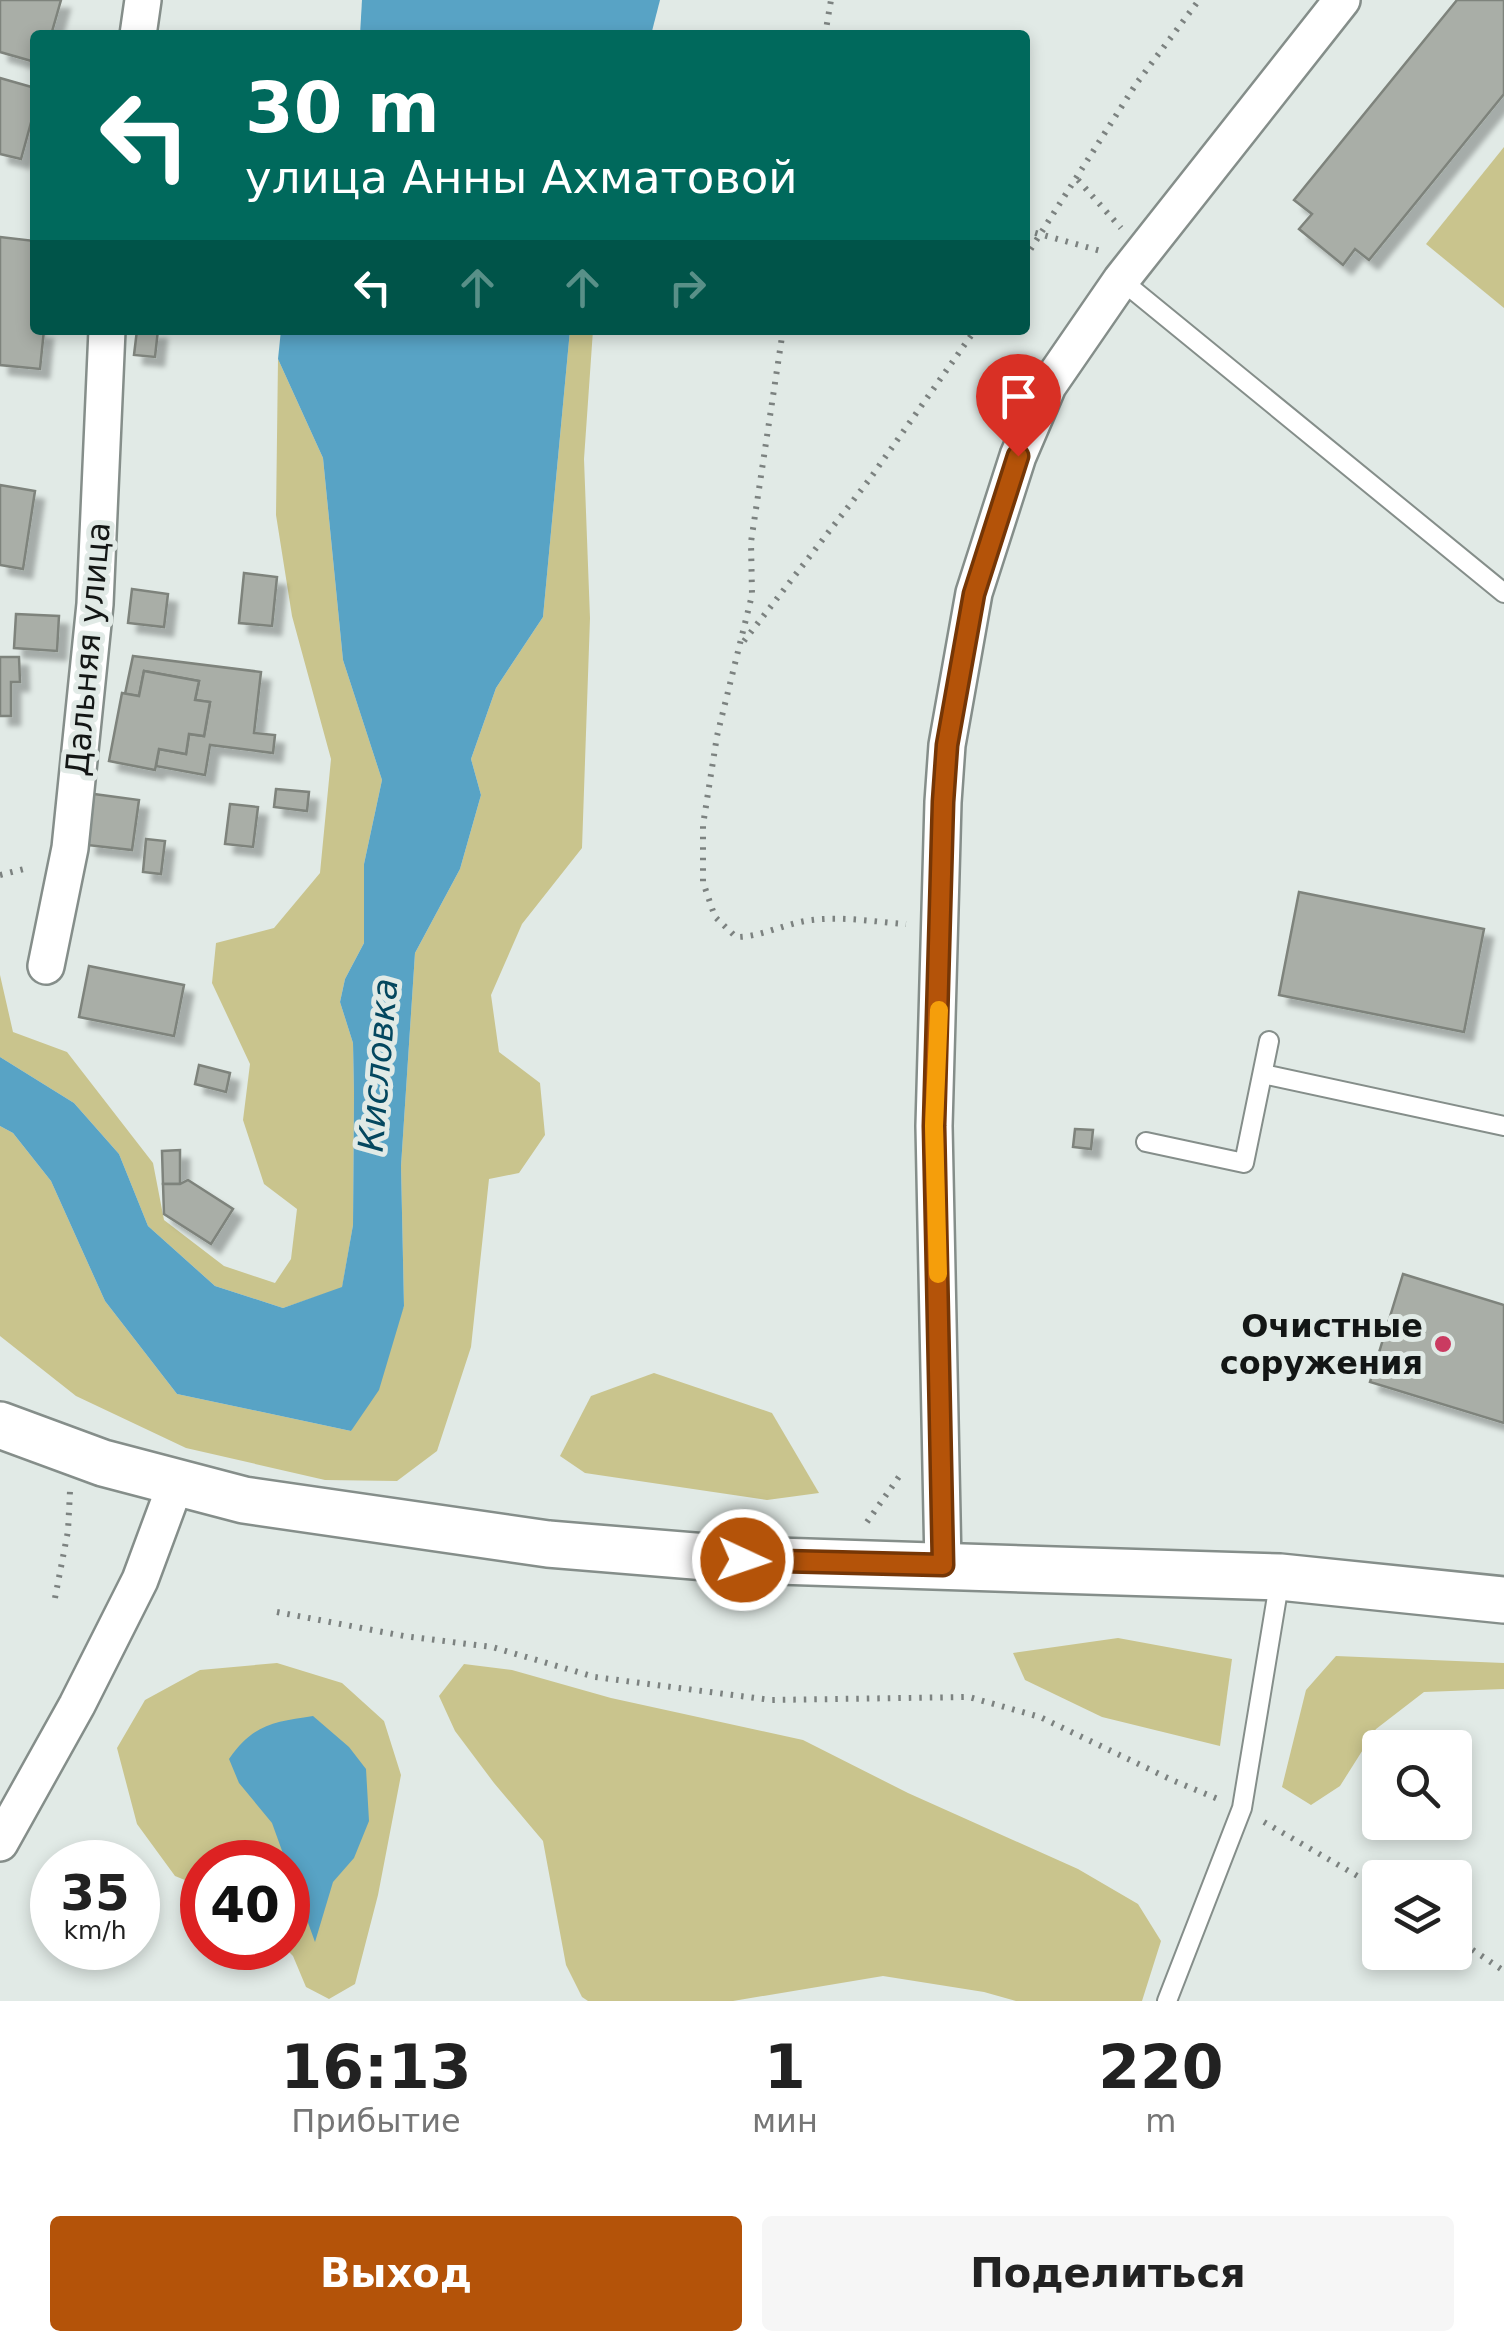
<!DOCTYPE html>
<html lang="ru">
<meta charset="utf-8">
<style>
body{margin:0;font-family:"DejaVu Sans",sans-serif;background:#f6f6f6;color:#222;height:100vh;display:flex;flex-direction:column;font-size:38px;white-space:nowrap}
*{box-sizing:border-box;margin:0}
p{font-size:32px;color:#767676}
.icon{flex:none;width:55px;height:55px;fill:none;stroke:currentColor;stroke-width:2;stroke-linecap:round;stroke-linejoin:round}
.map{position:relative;height:2001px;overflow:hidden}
.panel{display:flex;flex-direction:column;background:#fff;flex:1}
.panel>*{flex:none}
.top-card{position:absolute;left:30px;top:30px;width:1000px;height:305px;border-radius:10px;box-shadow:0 5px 15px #0003;background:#00695c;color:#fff;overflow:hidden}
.controls{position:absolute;left:1362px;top:1730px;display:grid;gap:20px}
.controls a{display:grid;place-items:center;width:110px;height:110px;border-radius:10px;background:#fff;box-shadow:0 5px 15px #0003;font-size:50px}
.speed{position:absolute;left:30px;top:1840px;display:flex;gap:20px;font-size:50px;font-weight:700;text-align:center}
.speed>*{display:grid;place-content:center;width:130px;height:130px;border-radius:50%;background:#fff;box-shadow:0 5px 15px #0003;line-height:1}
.speed small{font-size:25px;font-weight:400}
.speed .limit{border:15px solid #d22;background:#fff;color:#111}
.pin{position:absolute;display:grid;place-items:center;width:85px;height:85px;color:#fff;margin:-102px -42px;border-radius:50% 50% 50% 0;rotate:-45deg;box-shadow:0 0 10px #0007}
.pin .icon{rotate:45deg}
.me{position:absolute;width:110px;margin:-55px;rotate:93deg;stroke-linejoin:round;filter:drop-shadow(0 0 8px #0008)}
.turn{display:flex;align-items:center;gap:35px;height:210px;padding:0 50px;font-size:45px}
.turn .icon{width:130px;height:130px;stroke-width:2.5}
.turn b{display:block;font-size:70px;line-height:85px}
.lanes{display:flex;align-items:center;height:95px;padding:0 50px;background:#0003;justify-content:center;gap:50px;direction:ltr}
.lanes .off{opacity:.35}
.eta{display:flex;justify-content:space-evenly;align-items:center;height:170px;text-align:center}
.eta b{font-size:60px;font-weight:800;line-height:70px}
.primary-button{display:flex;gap:20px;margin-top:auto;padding:20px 50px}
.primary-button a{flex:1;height:115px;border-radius:10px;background:#b45309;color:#fff;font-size:40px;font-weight:800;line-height:115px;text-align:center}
.primary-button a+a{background:#f6f6f6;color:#222}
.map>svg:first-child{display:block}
.green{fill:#c9c48d}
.water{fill:#58a3c5}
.building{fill:#a9aea7;stroke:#7e837c;stroke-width:2.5;filter:url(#shadow)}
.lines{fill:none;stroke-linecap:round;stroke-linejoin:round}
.service-casing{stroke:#858e8a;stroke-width:22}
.minor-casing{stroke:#858e8a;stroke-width:40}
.tertiary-casing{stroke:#858e8a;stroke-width:50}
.path{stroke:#7c8280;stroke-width:6;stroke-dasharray:2.5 8;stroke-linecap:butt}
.service{stroke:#fff;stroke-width:18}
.minor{stroke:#fff;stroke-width:35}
.tertiary{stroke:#fff;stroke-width:45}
.route-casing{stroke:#753606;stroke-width:25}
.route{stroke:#b45309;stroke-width:18}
.slow{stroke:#f59e0b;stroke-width:18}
.poi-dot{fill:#ca3b61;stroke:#e1eae6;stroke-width:4}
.labels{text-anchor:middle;stroke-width:10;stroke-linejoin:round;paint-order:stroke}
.street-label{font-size:32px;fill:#131615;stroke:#e1eae6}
.poi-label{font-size:32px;font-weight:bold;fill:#131615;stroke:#e1eae6;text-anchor:end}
.water-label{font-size:35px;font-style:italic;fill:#04475f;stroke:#e1eae6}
</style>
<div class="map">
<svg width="1504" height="2001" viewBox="0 0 1504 2001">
<defs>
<filter id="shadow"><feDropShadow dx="9" dy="9" stdDeviation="2.5" flood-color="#0004"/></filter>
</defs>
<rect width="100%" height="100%" fill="#e1eae6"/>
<g class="green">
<polygon points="1504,147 1504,308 1426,244"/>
<polygon points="570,330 593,330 584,459 590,618 582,848 522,924 491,995 499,1052 540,1083 545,1135 519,1173 489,1179 471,1347 437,1451 397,1481 325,1480 186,1448 76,1396 0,1336 0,1126 13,1133 51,1181 105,1301 177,1394 351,1431 404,1306 401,1166 415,953 460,869 481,795 471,759 496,688 543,617"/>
<polygon points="278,359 323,458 343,660 382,780 364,864 364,943 345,979 340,1002 353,1043 354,1093 353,1225 342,1288 283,1308 215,1286 148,1226 119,1154 74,1103 0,1057 0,975 13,1032 67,1052 153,1163 164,1220 224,1266 275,1283 291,1259 297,1209 264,1184 243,1120 250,1064 212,983 216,943 274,928 320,873 331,759 292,616 276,515"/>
<polygon points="654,1373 772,1413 819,1493 767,1500 585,1473 560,1456 591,1396"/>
<polygon points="1118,1638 1232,1659 1220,1746 1102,1717 1025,1680 1013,1653"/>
<polygon points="1336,1656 1504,1663 1504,1689 1424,1692 1376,1729 1340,1786 1311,1805 1282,1787 1306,1690"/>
<polygon points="277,1663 342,1683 384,1721 401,1775 378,1895 355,1984 329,1999 306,1987 293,1956 285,1948 288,1948 288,1862 202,1862 202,1887 175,1876 137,1824 117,1748 145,1700 200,1670"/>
<polygon points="464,1664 512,1670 611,1698 803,1740 908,1793 1078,1869 1138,1904 1161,1941 1142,2001 1016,2001 984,1992 883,1976 733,2001 588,2001 582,1997 566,1965 543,1841 494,1783 455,1731 439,1696"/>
</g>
<g class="water">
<polygon points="362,0 660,0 651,35 360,35"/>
<polygon points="281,330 570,330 543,617 496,688 471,759 481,795 460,869 415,953 401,1166 404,1306 379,1390 351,1431 177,1394 105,1301 51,1181 13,1133 0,1126 0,1057 74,1103 119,1154 148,1226 215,1286 283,1308 342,1287 353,1225 354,1093 353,1043 340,1002 345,979 364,943 364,864 382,780 343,660 323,458 278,359"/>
<path d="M313 1716 349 1747 366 1769 369 1821 354 1858 333 1882 315 1942 272 1823 239 1783 229 1759C253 1724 274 1722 313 1716Z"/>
</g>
<g class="building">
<polygon points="0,0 61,0 51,35 35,35 35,62 0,52"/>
<polygon points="1457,0 1504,0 1504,94 1369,260 1355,249 1343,265 1299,229 1312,214 1294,200"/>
<polygon points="0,78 35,88 35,108 21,159 0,154"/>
<polygon points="0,237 35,241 35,330 44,330 40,369 0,365"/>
<polygon points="137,330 158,330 155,357 134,355"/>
<polygon points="0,485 35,491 23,569 0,565"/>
<polygon points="244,573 277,577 272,626 239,623"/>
<polygon points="132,589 168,594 164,627 128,623"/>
<polygon points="16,614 59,616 57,651 14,648"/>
<polygon points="133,656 261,672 254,733 275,735 273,753 210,745 205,775 156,766 159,749 186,754 189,734 204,736 210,702 195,700 199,681 144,671 139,696 125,694"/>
<polygon points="0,657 19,657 20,682 11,682 11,716 0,716"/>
<polygon points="144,671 199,681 195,700 210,702 204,736 189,734 186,754 159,749 155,770 109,761 122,693 139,696"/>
<polygon points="276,789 309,792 307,811 274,807"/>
<polygon points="94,794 139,800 132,850 87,845"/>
<polygon points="230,804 258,807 253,847 225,844"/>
<polygon points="146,839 165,841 161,874 143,872"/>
<polygon points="1299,892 1484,929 1464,1032 1279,995"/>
<polygon points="89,966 184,985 174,1036 79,1017"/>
<polygon points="199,1065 230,1073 226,1092 195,1084"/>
<polygon points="1075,1129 1093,1130 1091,1149 1073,1147"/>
<polygon points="180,1150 180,1184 163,1184 162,1151"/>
<polygon points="188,1180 233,1209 211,1244 164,1214 163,1184 180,1184"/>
<polygon points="1403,1274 1504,1305 1504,1423 1370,1382"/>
</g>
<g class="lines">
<g class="service-casing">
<g id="service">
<polyline points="1121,280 1504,593"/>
<polyline points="1263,1074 1504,1126"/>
<polyline points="1146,1142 1244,1163 1269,1041"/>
<polyline points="1167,2001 1242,1808 1280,1578"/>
</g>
</g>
<g class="minor-casing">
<g id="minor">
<polyline points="138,35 143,0"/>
<polyline points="46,966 70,848 95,604 107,330"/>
<polyline points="943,1565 934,1126 943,802 947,745 974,593 1018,456 1048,386 1121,280 1342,0"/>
<polyline points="0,1843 77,1705 140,1580 176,1483"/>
</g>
</g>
<g class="tertiary-casing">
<polyline id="tertiary" points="0,1425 103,1463 244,1500 548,1544 743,1560 1280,1577 1504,1600"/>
</g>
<g class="path">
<polyline points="825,35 831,0"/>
<polyline points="1078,180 1121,228"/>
<polyline points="1025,230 1101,251"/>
<polyline points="1025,258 1136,84 1199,0"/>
<path d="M783 330 751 542 752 595 717 736 703 825V882L715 917 736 937C762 937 785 923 812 920 842 916 876 922 906 924"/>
<polyline points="744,641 869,480 975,330"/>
<polyline points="0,875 28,868"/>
<polyline points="867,1522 903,1471"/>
<polyline points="55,1598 68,1531 70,1491"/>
<polyline points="277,1612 404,1636 492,1647 595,1677 771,1700 969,1697 1040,1717 1172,1780 1218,1799"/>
<polyline points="1264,1822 1380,1889"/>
<polyline points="1455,1938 1504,1971"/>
</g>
<use href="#service" class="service"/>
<use href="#minor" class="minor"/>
<use href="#tertiary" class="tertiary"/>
</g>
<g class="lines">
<g class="route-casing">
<polyline id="route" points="743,1560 943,1565 934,1126 943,802 947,745 974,594 1018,456"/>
</g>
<use href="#route" class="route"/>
<polyline class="slow" points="938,1274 934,1126 939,1010"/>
</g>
<circle class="poi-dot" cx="1443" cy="1344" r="10"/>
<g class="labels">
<g class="street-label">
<text transform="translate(88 649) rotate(-85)" y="11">Дальняя улица</text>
</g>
<g class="poi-label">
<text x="1423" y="1337">Очистные<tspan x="1423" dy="37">соружения</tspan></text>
</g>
<g class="water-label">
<text transform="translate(378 1065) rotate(-85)" y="12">Кисловка</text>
</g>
</g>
</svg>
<div class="controls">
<a><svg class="icon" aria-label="search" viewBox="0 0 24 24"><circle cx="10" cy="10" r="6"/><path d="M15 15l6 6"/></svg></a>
<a><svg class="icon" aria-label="layers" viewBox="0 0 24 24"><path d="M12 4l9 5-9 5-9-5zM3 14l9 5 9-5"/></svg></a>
</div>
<div class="speed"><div>35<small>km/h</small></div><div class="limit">40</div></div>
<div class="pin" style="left:1018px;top:456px;background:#d93025"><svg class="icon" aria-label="arrive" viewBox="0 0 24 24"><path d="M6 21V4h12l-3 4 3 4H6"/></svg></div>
<svg class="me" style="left:743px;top:1560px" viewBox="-20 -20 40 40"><circle r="17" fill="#b45309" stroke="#fff" stroke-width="3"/><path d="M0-11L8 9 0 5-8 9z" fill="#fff"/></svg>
<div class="top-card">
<div class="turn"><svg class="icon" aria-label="left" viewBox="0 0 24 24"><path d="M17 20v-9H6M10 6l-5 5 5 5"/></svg><div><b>30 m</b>улица Анны Ахматовой</div></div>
<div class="lanes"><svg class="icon" aria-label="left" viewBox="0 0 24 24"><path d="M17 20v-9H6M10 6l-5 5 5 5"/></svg><svg class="icon off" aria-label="ahead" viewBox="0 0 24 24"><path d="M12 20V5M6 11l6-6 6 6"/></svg><svg class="icon off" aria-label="ahead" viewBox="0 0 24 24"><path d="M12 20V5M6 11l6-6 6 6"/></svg><svg class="icon off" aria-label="right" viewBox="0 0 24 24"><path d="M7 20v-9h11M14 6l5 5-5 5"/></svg></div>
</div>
</div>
<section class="panel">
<div class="eta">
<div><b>16:13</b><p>Прибытие</p></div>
<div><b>1</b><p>мин</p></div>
<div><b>220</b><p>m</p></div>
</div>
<div class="primary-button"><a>Выход</a><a>Поделиться</a></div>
</section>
